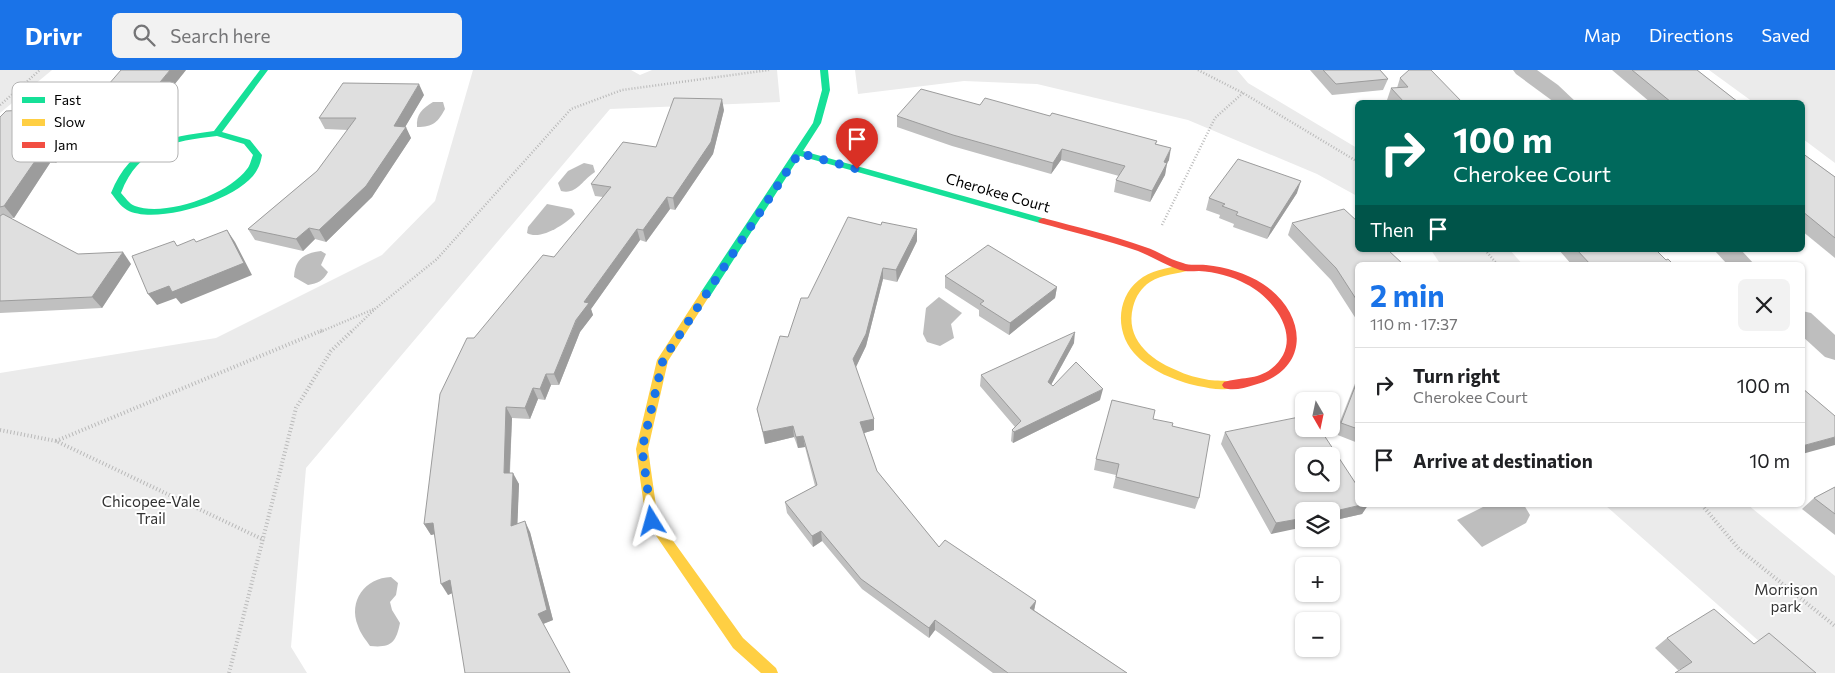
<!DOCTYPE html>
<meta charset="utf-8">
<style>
body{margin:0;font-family:Commissioner,sans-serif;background:#f2f2f2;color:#202124;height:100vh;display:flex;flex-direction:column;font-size:19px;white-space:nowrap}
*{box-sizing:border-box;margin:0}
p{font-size:16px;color:#757577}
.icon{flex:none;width:28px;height:28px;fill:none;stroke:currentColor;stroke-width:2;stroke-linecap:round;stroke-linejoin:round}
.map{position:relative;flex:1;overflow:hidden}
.side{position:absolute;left:1355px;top:192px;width:450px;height:245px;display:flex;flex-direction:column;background:#fff;border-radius:8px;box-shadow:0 1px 4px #0004}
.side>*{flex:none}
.hud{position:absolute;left:1355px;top:30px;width:450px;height:152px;border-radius:8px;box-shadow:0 1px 4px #0004;background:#00695c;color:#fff;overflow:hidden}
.needle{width:32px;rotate:171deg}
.buttons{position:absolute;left:1295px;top:322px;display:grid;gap:10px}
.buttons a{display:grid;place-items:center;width:45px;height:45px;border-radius:8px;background:#fff;box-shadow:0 1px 4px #0004;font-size:25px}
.pin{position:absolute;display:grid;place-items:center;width:42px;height:42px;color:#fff;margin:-51px -21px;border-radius:50% 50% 50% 0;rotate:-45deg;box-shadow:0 0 5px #0007}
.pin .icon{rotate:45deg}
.me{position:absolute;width:55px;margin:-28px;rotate:352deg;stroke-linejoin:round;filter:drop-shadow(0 0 4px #0008)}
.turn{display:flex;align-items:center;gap:18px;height:105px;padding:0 15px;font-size:22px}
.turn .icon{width:65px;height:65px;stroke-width:2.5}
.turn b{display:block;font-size:35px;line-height:42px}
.then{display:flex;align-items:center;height:48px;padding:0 15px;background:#0003;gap:10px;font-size:19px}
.round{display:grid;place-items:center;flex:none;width:52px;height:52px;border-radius:8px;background:#f2f2f2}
.overview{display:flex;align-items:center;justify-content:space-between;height:85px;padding:0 15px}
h1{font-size:30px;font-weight:700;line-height:38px;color:#1a73e8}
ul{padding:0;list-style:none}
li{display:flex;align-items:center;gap:15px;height:75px;padding:0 15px;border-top:1px solid #e0e0e0}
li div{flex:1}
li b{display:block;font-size:19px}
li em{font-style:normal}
header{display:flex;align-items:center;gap:30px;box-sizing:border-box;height:70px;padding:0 25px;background:#1a73e8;color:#fff}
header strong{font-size:24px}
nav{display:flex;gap:28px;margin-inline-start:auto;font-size:18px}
.search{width:350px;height:45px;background:#f2f2f2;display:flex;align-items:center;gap:12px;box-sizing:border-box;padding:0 18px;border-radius:8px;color:#757577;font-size:19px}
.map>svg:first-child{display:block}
.green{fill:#ebebeb}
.water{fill:#bebebe}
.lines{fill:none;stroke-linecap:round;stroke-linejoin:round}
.path-far1{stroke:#b9b9b9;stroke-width:2.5;stroke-dasharray:1 2;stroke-linecap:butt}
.path{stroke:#b9b9b9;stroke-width:4;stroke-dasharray:1 2.5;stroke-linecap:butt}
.street{fill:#bebebe;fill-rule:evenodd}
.fast{fill:#16e098;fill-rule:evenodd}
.slow{fill:#ffcf43;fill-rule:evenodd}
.jam{fill:#f24e42;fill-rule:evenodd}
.wall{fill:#c0c0c0}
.shaded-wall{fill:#9c9c9c}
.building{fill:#dfdfdf;stroke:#9c9c9c;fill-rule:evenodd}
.route{stroke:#1a73e8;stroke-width:9;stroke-dasharray:0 16.2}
.labels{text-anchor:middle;stroke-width:4;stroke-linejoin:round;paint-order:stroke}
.street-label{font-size:15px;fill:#000;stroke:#fff}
.park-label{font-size:15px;fill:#323232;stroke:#fff}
.key{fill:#fff;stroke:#b2b2b2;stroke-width:1}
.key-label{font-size:14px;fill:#000}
</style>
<header>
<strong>Drivr</strong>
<div class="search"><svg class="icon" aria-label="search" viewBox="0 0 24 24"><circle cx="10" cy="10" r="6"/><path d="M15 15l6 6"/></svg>Search here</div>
<nav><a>Map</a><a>Directions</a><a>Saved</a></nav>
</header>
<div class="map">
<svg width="1835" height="603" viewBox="0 0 1835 603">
<rect width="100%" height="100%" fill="#fff"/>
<g class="green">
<polygon points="0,0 52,0 0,43"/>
<polygon points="473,0 631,0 640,5 652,0 777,0 780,32 610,39 306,398 291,577 307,603 0,603 0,303 216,268 382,185 435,131"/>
<polygon points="855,0 1237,0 1248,13 1357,78 1357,126 1317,104 1188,50 1037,14 964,11 858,24"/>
<polygon points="1709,0 1835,0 1835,93 1803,69 1802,32 1753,32"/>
<polygon points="1431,180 1510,180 1523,195 1441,195"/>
<polygon points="1605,435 1748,435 1835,506 1835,603 1795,603"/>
</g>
<g class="water">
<path d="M433 32H443L445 39C438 52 433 57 417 57 416 44 422 39 433 32Z"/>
<path d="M584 93 593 95 595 102C582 110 577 125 561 121L558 113 568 101Z"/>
<path d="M547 134 572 139 575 144C566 154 540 171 527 163L528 157Z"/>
<path d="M321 181 326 184 321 195 328 202C323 211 318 213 308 215L294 207C295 189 304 183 321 181Z"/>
<polygon points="939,227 962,243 951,254 954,268 940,276 927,272 923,264 926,238"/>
<polygon points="1487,435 1524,435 1530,445 1526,453 1482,477 1457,450"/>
<path d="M391 507 398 513 396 525 390 532 392 540 400 553C396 573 391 578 370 576 366 570 360 563 358 556 348 531 365 508 391 507Z"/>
</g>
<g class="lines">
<g class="path-far1">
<polyline points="1198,0 1243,23 1358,92"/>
<polyline points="0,35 40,0"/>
<polyline points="1162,155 1215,48 1243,23"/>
<polyline points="1485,180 1498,195"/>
<polyline points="320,262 374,239"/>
<polyline points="351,262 376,238 437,189 571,39 622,20 769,0"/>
</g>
<g class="path">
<polyline points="0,360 56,371 264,470"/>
<polyline points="56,371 323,260"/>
<polyline points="1702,435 1739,479 1835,556"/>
<polyline points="229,603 296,338 331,281 353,260"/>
</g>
<g class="street">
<polygon points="1513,0 1537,0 1558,15 1576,32 1554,32 1516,4"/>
<polygon points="1714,180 1741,180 1755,195 1728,195"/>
<polygon points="1802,241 1811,243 1835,265 1835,290 1825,287 1802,266"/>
</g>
<g class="fast">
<path d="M260 0H268L222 62 250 70 262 85C261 90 260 95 257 100 242 129 156 156 127 140 120 136 116 129 111 123 131 74 166 67 214 61ZM217 66 244 74 253 85C251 90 250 96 247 99 228 125 165 147 135 136 129 134 125 127 121 123 139 77 172 71 217 66Z"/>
<polygon points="820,0 828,0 830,20 821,53 803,81 1046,149 1048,151 1046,153 1040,153 800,86 709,228 701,228 700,225 701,222 813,53 822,20"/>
</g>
<g class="slow">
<path d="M1187 195 1192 198 1191 200C1177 204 1163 204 1150 212 1141 218 1136 226 1133 237 1125 268 1149 289 1176 300 1186 305 1198 308 1209 310 1217 311 1225 310 1232 312L1234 315 1232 318C1221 321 1209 318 1198 316 1176 311 1150 301 1134 283 1114 260 1117 224 1143 207 1156 199 1172 197 1187 195Z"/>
<polygon points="705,221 710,225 668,291 648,379 658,450 743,568 776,598 778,603 761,603 733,578 646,451 636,379 657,290 701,222"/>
</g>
<path class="jam" d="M1043 148C1077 157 1112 165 1145 177 1158 181 1170 190 1183 193 1190 196 1198 194 1206 195 1226 197 1246 203 1263 214 1307 243 1312 300 1254 315 1245 318 1233 321 1224 318L1222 315 1224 312C1240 307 1257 310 1271 299 1306 272 1276 229 1246 214 1232 206 1215 202 1199 201 1192 201 1187 202 1180 200 1165 195 1153 187 1138 181 1106 170 1073 162 1040 153L1038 151 1040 149Z"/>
</g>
<g class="wall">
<polygon points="186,0 154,40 104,40 96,29"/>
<polygon points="1310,0 1380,0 1388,9 1383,20 1332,25"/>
<polygon points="1612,0 1697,0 1738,32 1650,32"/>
<polygon points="1400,8 1462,32 1389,32 1387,30 1391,18 1397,18"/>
<polygon points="424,25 405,57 411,68 372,127 326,172 315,169 303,181 255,170 248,159 317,101 348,60 325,59 319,48"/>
<polygon points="980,35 1050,46 1157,71 1156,74 1169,90 1167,93 1165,105 1150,132 1114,122 1116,110 1119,106 1061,90 1051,104 952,76 897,57 897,46"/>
<polygon points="724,40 713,84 675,140 670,139 646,172 640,170 591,239 593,245 580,262 559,315 551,315 545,330 538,329 530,349 512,348 510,403 519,414 517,454 530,462 553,550 543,554 452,523 448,525 434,464 431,465 424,454 474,268 554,187 603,127 595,126 591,114"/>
<polygon points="0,47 93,47 56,93 50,93 14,148 10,148 78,184 131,194 102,238 0,243"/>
<polygon points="1802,83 1835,107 1835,188 1802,161"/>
<polygon points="1297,123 1267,169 1233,157 1234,154 1219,148 1220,145 1206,140 1209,128"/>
<polygon points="1292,153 1358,195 1358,252 1331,210 1288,165"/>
<polygon points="917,171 897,212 883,209 866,276 856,297 874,360 864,363 877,401 939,477 1036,531 1034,540 1127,603 993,603 935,560 929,568 862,519 822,471 813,477 787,443 785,432 815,416 805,377 798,378 794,367 765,374 757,339 788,267 808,228"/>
<polygon points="1559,180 1656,180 1666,190 1674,195 1572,195"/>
<polygon points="945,206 1057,217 1055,228 1009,265 979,246 979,240 945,218"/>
<polygon points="1074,273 1051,315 1053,316 1100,330 1013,373 1011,371 1012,360 1015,357 980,316 981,305"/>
<polygon points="1358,306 1358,373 1335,364"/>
<polygon points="1153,349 1172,356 1199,428 1195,439 1113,418 1116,405 1094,400 1096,389"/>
<polygon points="1225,362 1358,435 1368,435 1362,444 1331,451 1331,441 1271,464 1221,374"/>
<polygon points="1835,417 1835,465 1802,439 1814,428"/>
<polygon points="1667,568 1754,574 1678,600 1655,578"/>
</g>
<g class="shaded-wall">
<polygon points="170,0 186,0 154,40 147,28"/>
<polygon points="419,14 424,25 401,64 406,57 411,68 372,127 326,172 319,160 394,56"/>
<polygon points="722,29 724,40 713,84 675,140 673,128"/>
<polygon points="85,36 93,47 56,93 47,81"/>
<polygon points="1171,78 1169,90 1161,104 1164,92"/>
<polygon points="1062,79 1061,90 1051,104 1053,93"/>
<polygon points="42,81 50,93 14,148 4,136"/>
<polygon points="1167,93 1165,105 1150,132 1152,121"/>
<polygon points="1301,111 1297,123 1267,169 1271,158"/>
<polygon points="667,127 670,139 646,172 643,160"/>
<polygon points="309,158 315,169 303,181 296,169"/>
<polygon points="637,159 640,170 591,239 593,245 580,262 559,315 554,304 584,232"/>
<polygon points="917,159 917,171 897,212 896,200"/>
<polygon points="227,160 235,172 252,205 181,234 176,228 157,235 148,224"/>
<polygon points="123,182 131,194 102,238 92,227"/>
<polygon points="883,198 883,209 866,276 854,301 853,289"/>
<polygon points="1057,217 1055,228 1009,265 1010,253"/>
<polygon points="1075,262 1074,273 1046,324 1048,312"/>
<polygon points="546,304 551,315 545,330 540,319"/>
<polygon points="533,318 538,329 530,349 525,338"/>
<polygon points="1103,319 1100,330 1013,373 1014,362"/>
<polygon points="506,337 512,348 509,414 504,403"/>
<polygon points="874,349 874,360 861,364 860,352"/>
<polygon points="793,356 794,367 765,374 763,362"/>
<polygon points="803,366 805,377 798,378 796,367"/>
<polygon points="1835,367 1835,375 1802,384 1802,376"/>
<polygon points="513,403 519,414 517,466 511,456"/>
<polygon points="1361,435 1368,435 1362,444 1331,451 1331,442"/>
<polygon points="1304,448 1304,457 1271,464 1276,453"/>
<polygon points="525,451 530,462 553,550 543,554 538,544"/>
<polygon points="433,453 440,463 431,465 424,454"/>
<polygon points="821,461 822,471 813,477 812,466"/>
<polygon points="450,510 457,521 448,525 441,514"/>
<polygon points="1036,531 1034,541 1030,538"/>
<polygon points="935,550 935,560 929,568 929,558"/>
</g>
<g class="building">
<polygon points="121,0 170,0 147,28 96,29"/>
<polygon points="1323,0 1380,0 1388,9 1336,14"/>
<polygon points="1409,0 1431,0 1462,32 1404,32 1391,18 1408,17 1400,8"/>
<polygon points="1632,0 1697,0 1738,32 1671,32"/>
<polygon points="343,13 419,14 394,56 406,57 366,116 319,160 309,158 296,169 248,159 317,101 356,48 319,48"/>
<polygon points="921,19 980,35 985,28 1050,46 1052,43 1157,71 1155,74 1171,78 1164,92 1167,93 1152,121 1116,110 1125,96 1062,79 1053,93 953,65 897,46"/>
<polygon points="674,28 722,29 711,72 673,128 667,127 643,160 637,159 584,232 589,233 576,250 554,304 546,304 540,319 533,318 525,338 506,337 504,403 513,403 511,456 525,451 547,540 538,544 570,603 465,603 450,510 441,514 433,453 424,454 440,324 467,268 474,268 543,185 554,187 611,117 591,114 623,72 656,77"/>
<polygon points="85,36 47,81 42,81 4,136 0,137 0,47 6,41 27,40 29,38"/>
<polygon points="1802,83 1835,107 1835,168 1802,141"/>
<polygon points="1238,89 1301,111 1271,158 1236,145 1238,142 1222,136 1225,134 1209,128"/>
<polygon points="1344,139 1358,152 1358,180 1388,180 1404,195 1358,195 1358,232 1336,198 1292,153"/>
<polygon points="3,144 78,184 123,182 92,227 0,231 0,146"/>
<polygon points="848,147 881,155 882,152 917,159 896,200 883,198 866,264 853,289 874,349 860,352 877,401 939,477 945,470 1036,531 1030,538 1127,603 1008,603 935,550 929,558 861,509 821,461 812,466 785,432 817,415 803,366 796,367 793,356 763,362 757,339 780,266 788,267 801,228 808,228"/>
<polygon points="227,160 244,193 172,222 169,216 148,224 132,186 174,171 177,176 194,169 196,172"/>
<polygon points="988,175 1057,217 1010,253 980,234 984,231 945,206"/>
<polygon points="1577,180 1656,180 1666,190 1668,189 1674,195 1591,195"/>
<polygon points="1075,262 1048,312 1053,316 1076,292 1103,319 1014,362 1012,360 1021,351 981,305"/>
<polygon points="1358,309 1358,359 1341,353"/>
<polygon points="1802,318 1835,346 1835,367 1802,376"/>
<polygon points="1112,330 1155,340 1153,349 1173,353 1172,356 1210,365 1199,428 1116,407 1119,394 1096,389"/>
<path d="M1304 346V359H1320L1358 417V435H1361L1331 442 1304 441V448L1276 453 1225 362ZM1304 386H1331V414H1304Z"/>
<polygon points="1835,417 1835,444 1814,428"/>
<polygon points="1714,539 1754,574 1769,563 1816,603 1675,603 1692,592 1667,568"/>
</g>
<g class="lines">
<polyline class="route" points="652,451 642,379 663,290 799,83 857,99"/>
</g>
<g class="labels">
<g class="street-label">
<text transform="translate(998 123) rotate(16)" y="5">Cherokee Court</text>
</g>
<g class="park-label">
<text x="151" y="437">Chicopee-Vale<tspan x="151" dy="17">Trail</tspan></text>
<text x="1786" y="525">Morrison<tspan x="1786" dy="17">park</tspan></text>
</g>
</g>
<rect x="12" y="12" width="166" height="80" rx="8" class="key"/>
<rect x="22" y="27" width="23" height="6" fill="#16e098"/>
<rect x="22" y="49" width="23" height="7" fill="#ffcf43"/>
<rect x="22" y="72" width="23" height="6" fill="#f24e42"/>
<g class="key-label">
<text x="54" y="35">Fast</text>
<text x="54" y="57">Slow</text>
<text x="54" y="80">Jam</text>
</g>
</svg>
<div class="buttons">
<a><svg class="needle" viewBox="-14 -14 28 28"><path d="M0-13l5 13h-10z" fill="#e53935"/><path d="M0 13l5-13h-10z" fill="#757577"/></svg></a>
<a><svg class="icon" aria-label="search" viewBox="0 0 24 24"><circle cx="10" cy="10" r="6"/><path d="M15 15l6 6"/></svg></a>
<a><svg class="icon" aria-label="layers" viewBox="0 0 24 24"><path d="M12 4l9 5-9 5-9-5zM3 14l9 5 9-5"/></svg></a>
<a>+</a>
<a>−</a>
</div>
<div class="pin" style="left:857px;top:99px;background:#d93025"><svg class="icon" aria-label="arrive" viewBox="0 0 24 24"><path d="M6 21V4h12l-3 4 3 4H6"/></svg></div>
<svg class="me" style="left:652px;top:451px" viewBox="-20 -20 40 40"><path d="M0-17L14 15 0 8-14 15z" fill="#1a73e8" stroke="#fff" stroke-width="4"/></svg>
<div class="hud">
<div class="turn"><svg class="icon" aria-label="right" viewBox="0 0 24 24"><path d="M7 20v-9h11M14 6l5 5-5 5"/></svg><div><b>100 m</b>Cherokee Court</div></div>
<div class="then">Then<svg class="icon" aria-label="arrive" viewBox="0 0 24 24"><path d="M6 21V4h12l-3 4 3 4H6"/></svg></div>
</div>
<section class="side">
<div class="overview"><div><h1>2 min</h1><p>110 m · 17:37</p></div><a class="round"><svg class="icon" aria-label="close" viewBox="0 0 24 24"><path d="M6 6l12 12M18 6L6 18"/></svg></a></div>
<ul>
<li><svg class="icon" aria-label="right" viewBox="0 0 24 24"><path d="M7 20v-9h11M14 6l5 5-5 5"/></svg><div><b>Turn right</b><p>Cherokee Court</p></div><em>100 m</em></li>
<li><svg class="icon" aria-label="arrive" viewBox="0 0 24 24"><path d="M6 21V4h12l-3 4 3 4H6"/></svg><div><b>Arrive at destination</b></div><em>10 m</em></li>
</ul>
</section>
</div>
